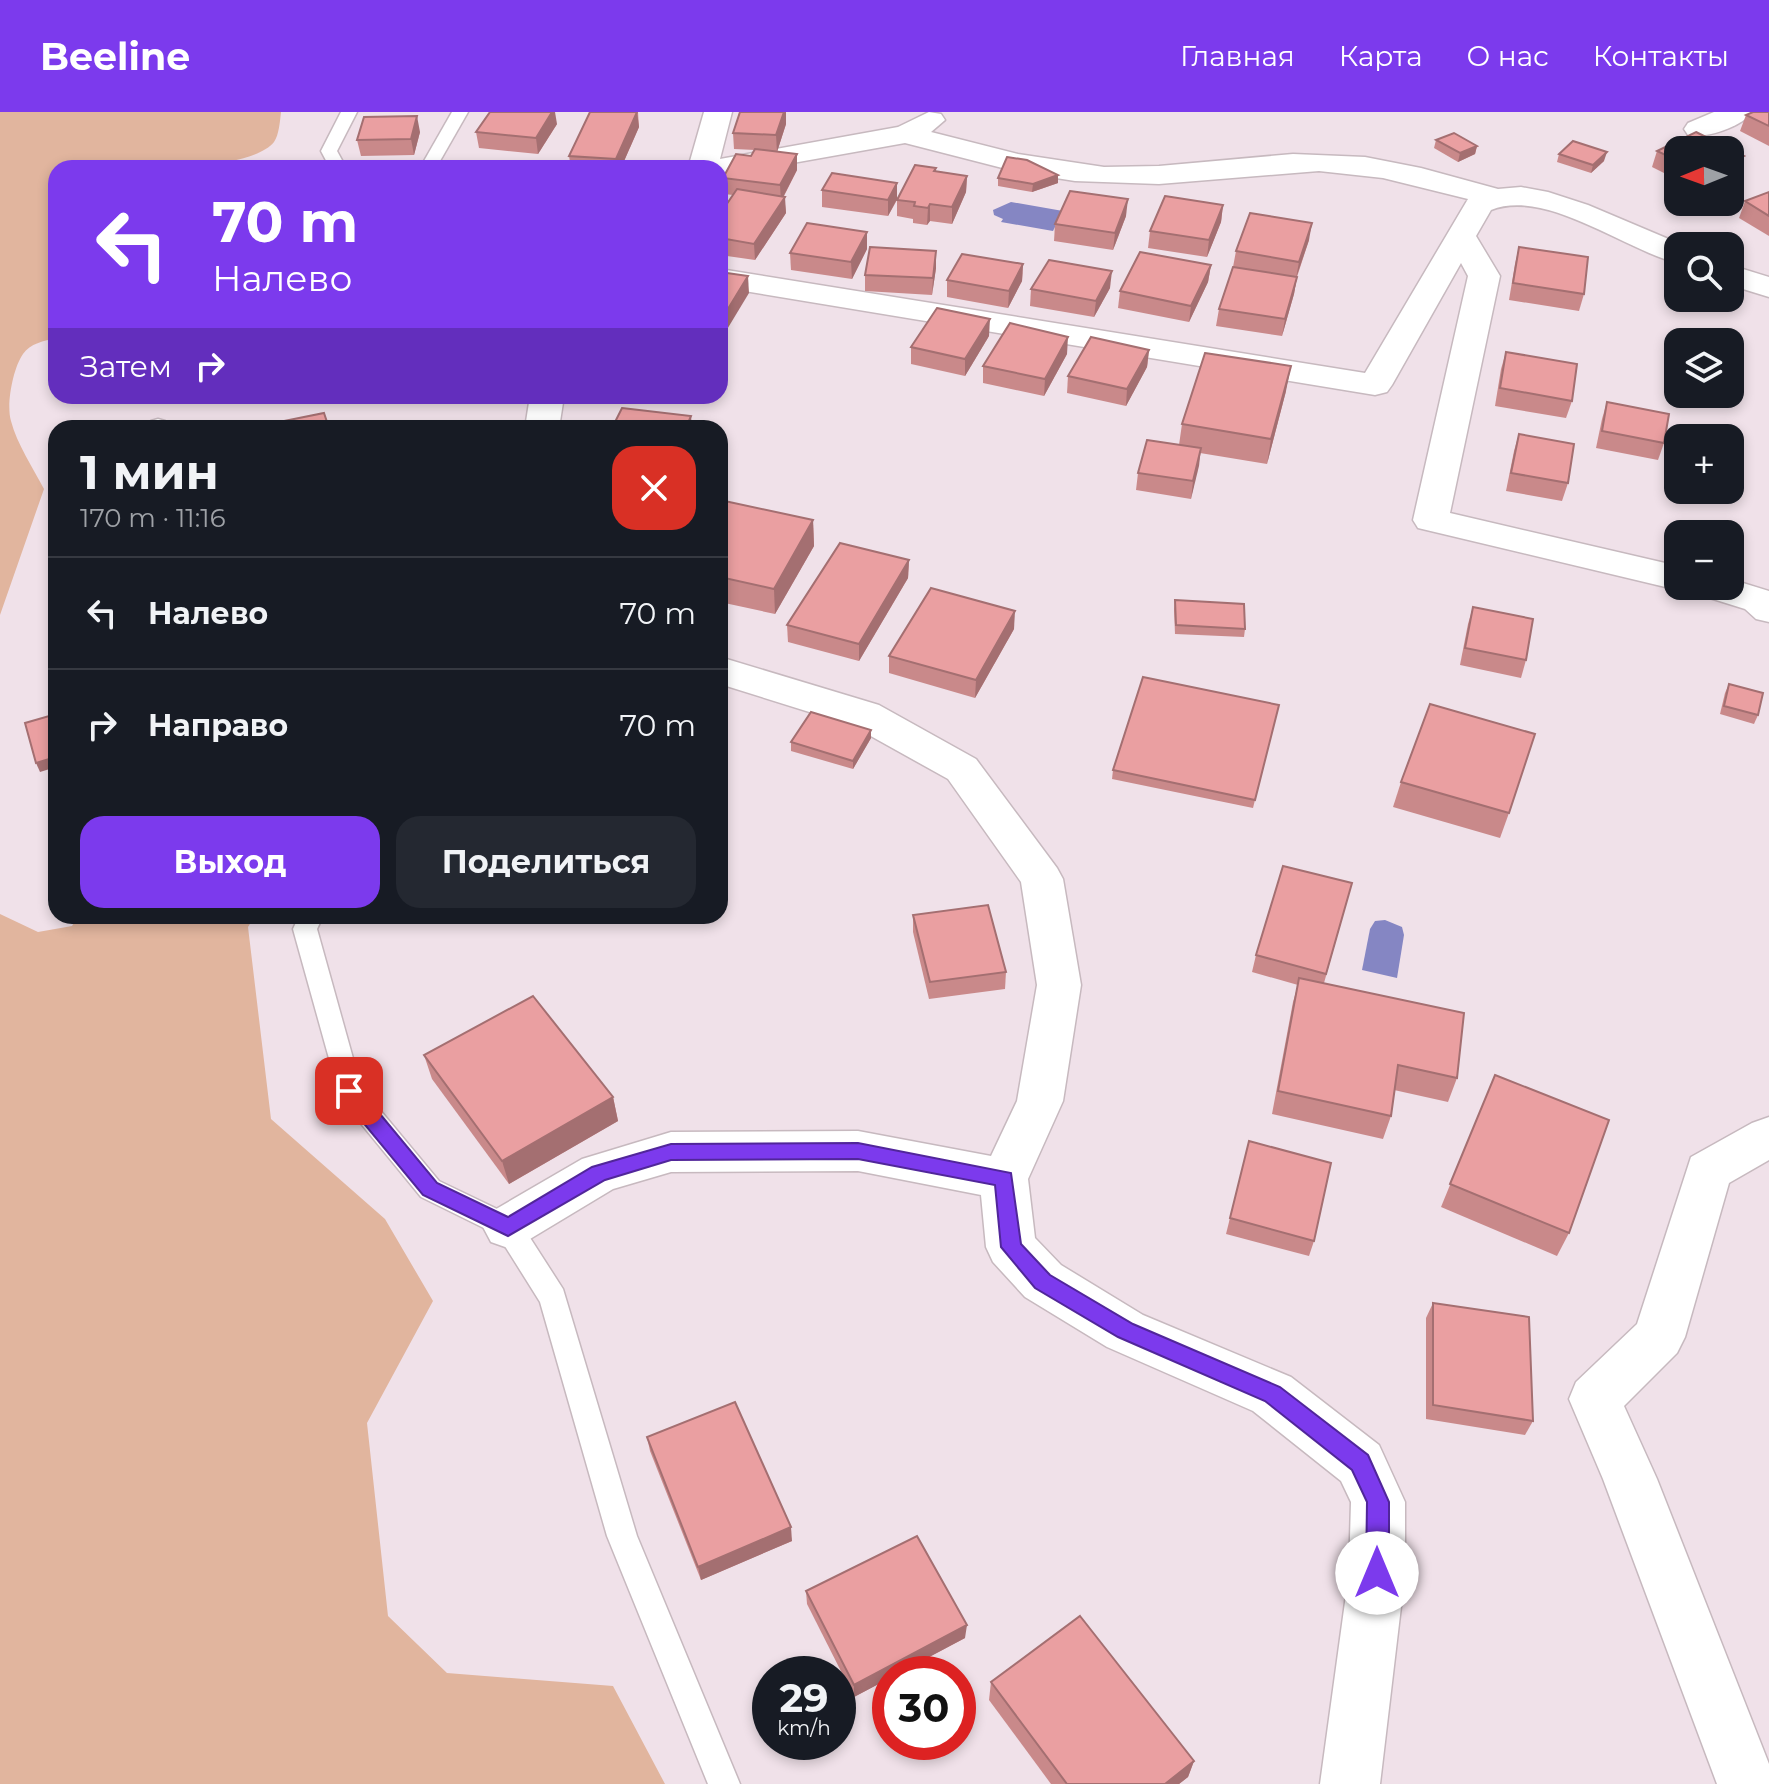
<!DOCTYPE html>
<html lang="ru">
<meta charset="utf-8">
<style>
body{margin:0;font-family:Montserrat,sans-serif;background:#242831;color:#f1f3f6;height:100vh;display:flex;flex-direction:column;font-size:30px;white-space:nowrap}
*{box-sizing:border-box;margin:0}
p{font-size:26px;color:#9ea1a6}
.icon{flex:none;width:44px;height:44px;fill:none;stroke:currentColor;stroke-width:2;stroke-linecap:round;stroke-linejoin:round}
.map{position:relative;flex:1;overflow:hidden}
.sheet{position:absolute;left:48px;top:308px;width:680px;height:504px;display:flex;flex-direction:column;background:#171b24;border-radius:24px;box-shadow:0 4px 12px #0003}
.sheet>*{flex:none}
.top-card{position:absolute;left:48px;top:48px;width:680px;height:244px;border-radius:24px;box-shadow:0 4px 12px #0003;background:#7c3aed;color:#fff;overflow:hidden}
.needle{width:52px;rotate:269deg}
.controls{position:absolute;left:1664px;top:24px;display:grid;gap:16px}
.controls a{display:grid;place-items:center;width:80px;height:80px;border-radius:16px;background:#171b24;box-shadow:0 4px 12px #0003;font-size:40px}
.speed{position:absolute;left:752px;top:1544px;display:flex;gap:16px;font-size:40px;font-weight:700;text-align:center}
.speed>*{display:grid;place-content:center;width:104px;height:104px;border-radius:50%;background:#171b24;box-shadow:0 4px 12px #0003;line-height:1}
.speed small{font-size:20px;font-weight:400}
.speed .limit{border:12px solid #d22;background:#fff;color:#111}
.pin{position:absolute;display:grid;place-items:center;width:68px;height:68px;color:#fff;margin:-34px;border-radius:16px;box-shadow:0 4px 12px #0006}
.me{position:absolute;width:88px;margin:-44px;rotate:0deg;stroke-linejoin:round;filter:drop-shadow(0 0 6px #0008)}
.turn{display:flex;align-items:center;gap:28px;height:168px;padding:0 32px;font-size:36px}
.turn .icon{width:104px;height:104px;stroke-width:2.5}
.turn b{display:block;font-size:56px;line-height:68px}
.then{display:flex;align-items:center;height:76px;padding:0 32px;background:#0003;gap:16px;font-size:30px}
.round{display:grid;place-items:center;flex:none;width:84px;height:84px;border-radius:24px;background:#242831}
.overview{display:flex;align-items:center;justify-content:space-between;height:136px;padding:0 32px}
h1{font-size:48px;font-weight:700;line-height:60px}
.primary-button{display:flex;gap:16px;margin-top:auto;padding:16px 32px}
.primary-button a{flex:1;height:92px;border-radius:24px;background:#7c3aed;color:#fff;font-size:32px;font-weight:700;line-height:92px;text-align:center}
.primary-button a+a{background:#242831;color:#f1f3f6}
ul{padding:0;list-style:none}
li{display:flex;align-items:center;gap:24px;height:112px;padding:0 32px;border-top:2px solid #363941}
li div{flex:1}
li b{display:block;font-size:30px}
li em{font-style:normal}
header{display:flex;align-items:center;gap:48px;box-sizing:border-box;height:112px;padding:0 40px;background:#7c3aed;color:#fff}
header strong{font-size:38px}
nav{display:flex;gap:44px;margin-inline-start:auto;font-size:28px}
.map>svg:first-child{display:block}
.green{fill:#e1b59e}
.water{fill:#8586c3}
.lines{fill:none;stroke-linecap:round;stroke-linejoin:round}
.lane-casing{stroke:#c7b9bf;stroke-width:3}
.street-casing{stroke:#c7b9bf;stroke-width:3}
.lane{fill:#fff;fill-rule:evenodd}
.street{fill:#fff;fill-rule:evenodd}
.wall{fill:#c9898a}
.shaded-wall{fill:#a46f71}
.building{fill:#ea9fa1;stroke:#a46f71;stroke-width:2}
.route{fill:#7c3aed;stroke:#51269a;stroke-width:2}
</style>
<header>
<strong>Beeline</strong>
<nav><a>Главная</a><a>Карта</a><a>О нас</a><a>Контакты</a></nav>
</header>
<div class="map">
<svg width="1769" height="1672" viewBox="0 0 1769 1672">
<rect width="100%" height="100%" fill="#f0e1e9"/>
<g class="green">
<path d="M0 0H281C280 9 279 23 274 30 246 64 101 56 56 56V227C44 228 30 232 23 242 13 256 6 293 11 309 17 332 33 356 44 377L0 503Z"/>
<polygon points="0,802 38,820 72,814 78,804 255,804 248,815 271,1007 385,1107 433,1189 367,1311 388,1504 447,1561 613,1574 665,1672 0,1672"/>
</g>
<g class="water">
<polygon points="1011,90 1063,99 1053,119 1001,110 1003,107 994,103 993,98"/>
<polygon points="1385,808 1402,815 1404,823 1397,866 1362,858 1370,817 1375,809"/>
</g>
<g class="lines">
<g class="lane-casing">
<g id="lane">
<polygon points="341,0 357,0 337,39 343,50 358,56 330,56 321,39"/>
<polygon points="452,0 468,0 436,56 420,56"/>
<polygon points="158,307 165,309 170,316 151,316 151,309"/>
<polygon points="299,804 323,804 317,817 361,975 439,1069 518,1107 563,1177 637,1424 740,1672 708,1672 607,1424 540,1190 498,1123 421,1085 340,986 293,817"/>
</g>
</g>
<g class="street-casing">
<g id="street">
<path d="M704 0H732L720 47 898 15 929 0 941 2 945 8 931 20 1018 42 1104 55 1159 54 1293 42 1365 45 1421 56 1498 77 1521 75 1548 80 1588 93 1685 134H1678V151C1624 138 1546 76 1491 98L1476 124 1500 164 1450 401 1678 454V474H1691L1678 478 1418 416 1413 408 1468 164 1461 151 1392 273 1387 280 1375 283 720 175V157L1365 261 1468 87 1383 66 1319 59 1159 72 1075 69 1018 60 905 31 720 64V56H688Z"/>
<path d="M1714 0H1752C1742 15 1705 27 1688 23L1684 17 1688 11Z"/>
<polygon points="1730,153 1769,165 1769,185 1730,173"/>
<polygon points="530,284 564,284 559,316 525,316"/>
<polygon points="1730,467 1769,479 1769,510 1756,507 1745,497 1697,482 1691,474 1730,474"/>
<polygon points="720,545 879,593 976,647 1057,756 1063,767 1081,873 1063,989 1028,1067 1035,1126 1061,1153 1143,1203 1291,1265 1379,1333 1405,1390 1405,1461 1380,1672 1320,1672 1349,1461 1351,1390 1341,1369 1253,1299 1107,1235 1025,1185 993,1150 986,1135 981,1083 858,1059 671,1060 613,1077 525,1130 508,1136 491,1130 483,1115 491,1100 582,1047 671,1020 858,1019 991,1044 1017,989 1037,873 1021,770 948,667 851,613 720,572"/>
<polygon points="1769,1005 1769,1048 1729,1071 1685,1225 1677,1241 1624,1294 1657,1367 1769,1652 1769,1672 1717,1672 1603,1367 1569,1287 1576,1270 1637,1212 1691,1045 1752,1011"/>
</g>
</g>
<use href="#lane" class="lane"/>
<use href="#street" class="street"/>
</g>
<g class="wall">
<polygon points="590,0 638,0 639,15 621,56 571,56 569,44"/>
<polygon points="740,0 786,0 786,12 777,40 797,58 784,84 786,101 755,148 720,143 720,102 733,83 724,82 723,66 751,44 755,38 734,37 733,21"/>
<polygon points="1769,0 1769,34 1740,19 1746,3"/>
<polygon points="557,12 538,42 479,36 476,20"/>
<polygon points="420,20 414,43 361,44 357,28"/>
<polygon points="1696,20 1744,44 1739,60 1730,64 1730,38 1678,38 1678,68 1652,55 1657,39"/>
<polygon points="1436,28 1477,34 1475,42 1458,50 1434,36"/>
<polygon points="1559,42 1604,49 1591,61 1557,50"/>
<polygon points="936,56 936,60 967,64 966,80 952,112 930,109 927,113 913,111 913,107 897,104 897,88 888,104 822,95 822,78 897,87"/>
<polygon points="1058,63 1058,71 1032,80 998,74 998,66"/>
<polygon points="1769,80 1769,124 1739,106 1745,89"/>
<polygon points="1223,93 1221,110 1207,145 1148,136 1150,119"/>
<polygon points="1126,104 1113,138 1054,129 1055,112"/>
<polygon points="1309,128 1297,165 1294,182 1282,224 1216,214 1219,197 1233,155 1236,139"/>
<polygon points="1519,135 1584,182 1579,199 1509,188 1515,152"/>
<polygon points="867,137 852,167 791,158 790,141"/>
<polygon points="936,139 936,156 932,183 865,179 865,163"/>
<polygon points="1023,152 1022,169 1008,196 947,185 947,168"/>
<polygon points="1211,153 1208,170 1189,210 1118,196 1120,179"/>
<polygon points="1110,176 1094,205 1030,194 1031,177"/>
<polygon points="989,224 965,264 911,252 911,235"/>
<polygon points="1149,238 1147,255 1126,294 1067,281 1068,264"/>
<polygon points="1506,240 1572,289 1566,306 1495,294 1501,257"/>
<polygon points="1067,242 1044,284 983,271 983,254"/>
<polygon points="1286,279 1267,352 1200,341 1191,387 1136,378 1138,361 1179,333 1182,312"/>
<polygon points="1607,290 1664,331 1658,348 1596,336 1602,307"/>
<polygon points="1519,322 1568,371 1562,389 1506,379 1514,339"/>
<polygon points="720,388 813,408 814,434 775,502 720,490"/>
<polygon points="909,448 908,466 859,549 788,530 787,513"/>
<polygon points="1175,488 1245,517 1244,525 1175,522 1174,497"/>
<polygon points="1473,495 1526,548 1521,566 1460,553 1468,512"/>
<polygon points="1014,517 975,586 889,561 889,544"/>
<polygon points="1729,572 1758,603 1754,612 1720,602 1725,581"/>
<polygon points="1279,593 1253,696 1112,667 1113,658"/>
<polygon points="871,626 853,657 791,639 791,630"/>
<polygon points="1401,670 1509,701 1500,726 1393,695"/>
<polygon points="1352,771 1324,871 1457,966 1448,990 1394,978 1391,1004 1383,1027 1272,1002 1293,890 1298,873 1252,860 1256,843"/>
<polygon points="913,803 1006,860 1005,877 929,887 913,820"/>
<polygon points="424,943 613,985 618,1009 509,1072 432,967"/>
<polygon points="1495,963 1569,1121 1557,1144 1441,1095"/>
<polygon points="1249,1029 1314,1129 1309,1144 1226,1122"/>
<polygon points="1433,1191 1533,1309 1525,1323 1426,1307 1426,1206"/>
<polygon points="647,1325 792,1429 701,1468 650,1339"/>
<polygon points="806,1479 965,1526 854,1585 807,1492"/>
<polygon points="991,1570 1194,1649 1188,1665 1179,1672 1051,1672 989,1588"/>
</g>
<g class="shaded-wall">
<polygon points="552,0 555,0 557,12 538,42 536,26"/>
<polygon points="637,0 639,15 621,56 617,56 616,47"/>
<polygon points="784,0 786,0 786,12 777,40 776,23"/>
<polygon points="417,4 420,20 414,43 411,27"/>
<polygon points="1477,34 1475,42 1458,50 1460,41"/>
<polygon points="1607,40 1604,49 1591,61 1593,53"/>
<polygon points="797,42 797,58 781,89 780,73"/>
<polygon points="1744,44 1739,60 1730,64 1730,51"/>
<polygon points="1058,63 1058,71 1032,80 1033,72"/>
<polygon points="967,64 966,80 952,112 952,95"/>
<polygon points="897,71 897,87 888,104 888,88"/>
<polygon points="785,85 786,101 755,148 754,132"/>
<polygon points="1128,87 1126,104 1113,138 1115,121"/>
<polygon points="930,92 930,109 927,113 928,96"/>
<polygon points="1223,93 1221,110 1207,145 1209,128"/>
<polygon points="1312,111 1309,128 1296,166 1299,150"/>
<polygon points="867,120 867,137 852,167 851,150"/>
<polygon points="936,139 936,156 932,183 933,166"/>
<polygon points="1023,152 1022,169 1008,196 1009,179"/>
<polygon points="1211,153 1208,170 1189,210 1191,194"/>
<polygon points="1112,159 1110,176 1094,205 1096,189"/>
<polygon points="748,164 749,181 720,229 720,210"/>
<polygon points="1297,165 1294,182 1282,224 1285,207"/>
<polygon points="990,207 989,224 965,264 965,247"/>
<polygon points="1068,225 1067,242 1044,284 1045,267"/>
<polygon points="1149,238 1147,255 1126,294 1127,277"/>
<polygon points="1291,254 1286,279 1267,352 1271,327"/>
<polygon points="691,304 692,316 686,316"/>
<polygon points="1201,336 1199,354 1191,387 1193,369"/>
<polygon points="813,408 814,434 775,502 774,477"/>
<polygon points="909,448 908,466 859,549 859,532"/>
<polygon points="1015,499 1014,517 975,586 976,568"/>
<polygon points="871,618 871,626 853,657 853,649"/>
<polygon points="56,645 56,655 40,660 36,651"/>
<polygon points="613,985 618,1009 509,1072 502,1049"/>
<polygon points="791,1415 792,1429 701,1468 698,1455"/>
<polygon points="967,1513 965,1526 897,1562 890,1562 890,1566 854,1585 854,1573"/>
<polygon points="1194,1649 1188,1665 1179,1672 1165,1672"/>
</g>
<g class="building">
<polygon points="490,0 552,0 536,26 476,20"/>
<polygon points="590,0 637,0 616,47 569,44"/>
<polygon points="740,0 784,0 776,23 733,21"/>
<polygon points="1753,0 1769,0 1769,14 1746,3"/>
<polygon points="417,4 411,27 357,28 364,5"/>
<polygon points="1696,20 1744,44 1730,51 1730,38 1678,38 1678,49 1657,39"/>
<polygon points="1454,21 1477,34 1460,41 1436,28"/>
<polygon points="1573,29 1607,40 1593,53 1559,42"/>
<polygon points="755,37 797,42 780,73 723,66 736,42 751,44"/>
<polygon points="1007,45 1027,48 1058,63 1033,72 998,66"/>
<polygon points="915,53 936,56 934,59 967,64 952,95 930,92 928,96 914,94 915,90 897,88"/>
<polygon points="832,61 897,71 888,88 822,78"/>
<polygon points="737,77 785,85 754,132 720,126 720,102"/>
<polygon points="1070,79 1128,87 1115,121 1055,112"/>
<polygon points="1769,80 1769,104 1745,89"/>
<polygon points="1165,84 1223,93 1209,128 1150,119"/>
<polygon points="1250,101 1312,111 1299,150 1236,139"/>
<polygon points="807,111 867,120 851,150 790,141"/>
<polygon points="870,135 936,139 933,166 865,163"/>
<polygon points="1519,135 1588,145 1584,182 1513,171"/>
<polygon points="1140,140 1211,153 1191,194 1120,179"/>
<polygon points="962,142 1023,152 1009,179 947,168"/>
<polygon points="1049,148 1112,159 1096,189 1031,177"/>
<polygon points="1233,155 1297,165 1285,207 1219,197"/>
<polygon points="720,160 748,164 720,210"/>
<polygon points="937,196 990,207 965,247 911,235"/>
<polygon points="1010,211 1068,225 1045,267 983,254"/>
<polygon points="1091,225 1149,238 1127,277 1068,264"/>
<polygon points="1506,240 1577,252 1572,289 1500,276"/>
<polygon points="1205,241 1291,254 1271,327 1182,312"/>
<polygon points="1607,290 1669,302 1664,331 1602,319"/>
<polygon points="622,296 691,304 686,316 612,316"/>
<polygon points="324,301 329,316 286,316 284,309"/>
<polygon points="1519,322 1574,332 1568,371 1511,361"/>
<polygon points="1147,328 1201,336 1193,369 1138,361"/>
<polygon points="720,388 813,408 774,477 720,465"/>
<polygon points="840,431 909,448 859,532 787,513"/>
<polygon points="931,476 1015,499 976,568 889,544"/>
<polygon points="1175,488 1244,492 1245,517 1176,513"/>
<polygon points="1473,495 1533,507 1526,548 1465,536"/>
<polygon points="1143,565 1279,593 1255,688 1113,658"/>
<polygon points="1729,572 1763,581 1758,603 1724,594"/>
<polygon points="1430,592 1535,622 1509,701 1401,670"/>
<polygon points="811,600 871,618 853,649 791,630"/>
<polygon points="56,602 56,645 36,651 25,611"/>
<polygon points="1283,754 1352,771 1326,862 1256,843"/>
<polygon points="988,793 1006,860 930,870 913,803"/>
<polygon points="1299,866 1464,901 1457,966 1398,953 1391,1004 1278,979"/>
<polygon points="533,884 613,985 502,1049 424,943"/>
<polygon points="1495,963 1609,1008 1569,1121 1450,1072"/>
<polygon points="1249,1029 1331,1051 1314,1129 1230,1106"/>
<polygon points="1433,1191 1529,1205 1533,1309 1433,1293"/>
<polygon points="735,1290 791,1415 698,1455 647,1325"/>
<polygon points="917,1424 967,1513 854,1573 806,1479"/>
<polygon points="1080,1504 1194,1649 1165,1672 1067,1672 991,1570"/>
</g>
<polygon class="route" points="349,971 356,973 437,1071 508,1105 592,1055 671,1032 858,1031 1011,1061 1021,1132 1050,1163 1133,1212 1280,1275 1368,1343 1389,1390 1389,1461 1386,1469 1377,1473 1369,1469 1366,1461 1367,1390 1352,1358 1265,1289 1118,1225 1035,1176 1001,1135 995,1073 858,1047 671,1048 605,1068 508,1124 423,1083 342,985 339,979 342,973"/>
</svg>
<div class="controls">
<a><svg class="needle" viewBox="-14 -14 28 28"><path d="M0-13l5 13h-10z" fill="#e53935"/><path d="M0 13l5-13h-10z" fill="#9ea1a6"/></svg></a>
<a><svg class="icon" aria-label="search" viewBox="0 0 24 24"><circle cx="10" cy="10" r="6"/><path d="M15 15l6 6"/></svg></a>
<a><svg class="icon" aria-label="layers" viewBox="0 0 24 24"><path d="M12 4l9 5-9 5-9-5zM3 14l9 5 9-5"/></svg></a>
<a>+</a>
<a>−</a>
</div>
<div class="speed"><div>29<small>km/h</small></div><div class="limit">30</div></div>
<div class="pin" style="left:349px;top:979px;background:#d93025"><svg class="icon" aria-label="arrive" viewBox="0 0 24 24"><path d="M6 21V4h12l-3 4 3 4H6"/></svg></div>
<svg class="me" style="left:1377px;top:1461px" viewBox="-20 -20 40 40"><circle r="19" fill="#fff"/><path d="M0-13L10 11 0 6-10 11z" fill="#7c3aed"/></svg>
<div class="top-card">
<div class="turn"><svg class="icon" aria-label="left" viewBox="0 0 24 24"><path d="M17 20v-9H6M10 6l-5 5 5 5"/></svg><div><b>70 m</b>Налево</div></div>
<div class="then">Затем<svg class="icon" aria-label="right" viewBox="0 0 24 24"><path d="M7 20v-9h11M14 6l5 5-5 5"/></svg></div>
</div>
<section class="sheet">
<div class="overview"><div><h1>1 мин</h1><p>170 m · 11:16</p></div><a class="round" style="background:#d93025;color:#fff"><svg class="icon" aria-label="close" viewBox="0 0 24 24"><path d="M6 6l12 12M18 6L6 18"/></svg></a></div>
<ul>
<li><svg class="icon" aria-label="left" viewBox="0 0 24 24"><path d="M17 20v-9H6M10 6l-5 5 5 5"/></svg><div><b>Налево</b></div><em>70 m</em></li>
<li><svg class="icon" aria-label="right" viewBox="0 0 24 24"><path d="M7 20v-9h11M14 6l5 5-5 5"/></svg><div><b>Направо</b></div><em>70 m</em></li>
</ul>
<div class="primary-button"><a>Выход</a><a>Поделиться</a></div>
</section>
</div>
